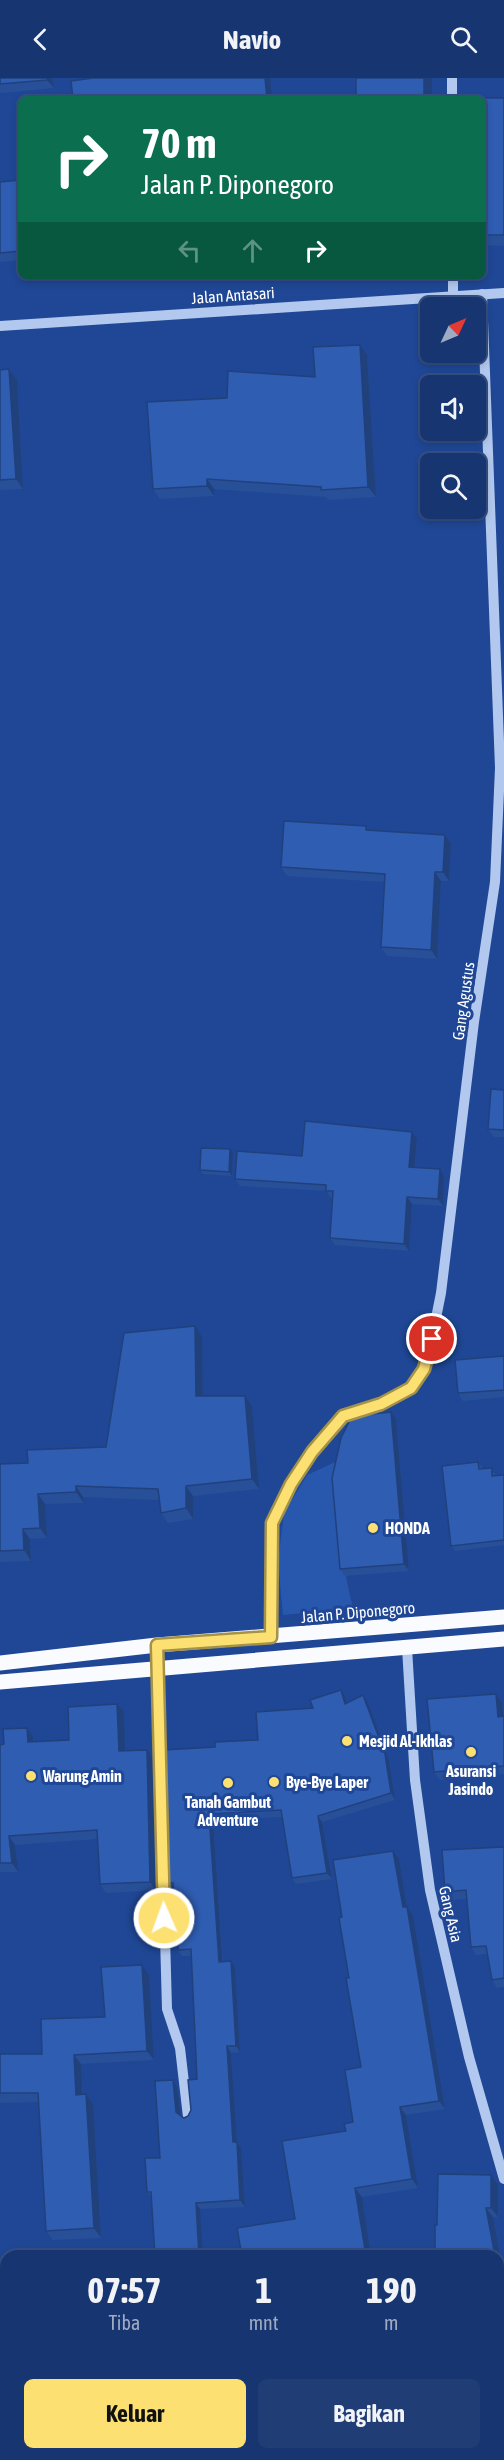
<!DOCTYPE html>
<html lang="id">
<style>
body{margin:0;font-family:"Asap Condensed",sans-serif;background:#203d75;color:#f1f3f6;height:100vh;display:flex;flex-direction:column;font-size:22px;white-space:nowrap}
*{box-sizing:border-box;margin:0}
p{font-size:20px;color:#9eabc3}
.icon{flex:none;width:33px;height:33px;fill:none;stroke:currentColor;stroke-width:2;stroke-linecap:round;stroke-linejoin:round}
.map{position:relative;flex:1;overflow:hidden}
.panel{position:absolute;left:0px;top:2172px;width:504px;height:210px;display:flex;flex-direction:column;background:#173570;border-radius:18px 18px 0 0;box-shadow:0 3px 9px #0003,0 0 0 2px #365083}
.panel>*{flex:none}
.top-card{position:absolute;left:18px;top:18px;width:468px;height:183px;border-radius:9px;box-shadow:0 3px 9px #0003,0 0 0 2px #365083;background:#0b6e4f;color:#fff;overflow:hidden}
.needle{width:39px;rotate:46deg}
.fabs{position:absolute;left:420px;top:219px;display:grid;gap:12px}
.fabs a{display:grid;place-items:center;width:66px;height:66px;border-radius:9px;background:#173570;box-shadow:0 3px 9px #0003,0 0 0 2px #365083;font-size:30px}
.pin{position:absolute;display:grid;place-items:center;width:51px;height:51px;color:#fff;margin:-26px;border:3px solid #fff;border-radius:50%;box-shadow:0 2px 6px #0007}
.me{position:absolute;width:66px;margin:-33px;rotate:358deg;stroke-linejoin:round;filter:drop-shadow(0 0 4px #0008)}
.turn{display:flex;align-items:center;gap:21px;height:126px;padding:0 24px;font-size:27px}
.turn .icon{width:78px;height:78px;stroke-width:2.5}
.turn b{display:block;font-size:42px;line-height:51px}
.lanes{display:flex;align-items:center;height:57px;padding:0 24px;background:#0003;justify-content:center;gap:30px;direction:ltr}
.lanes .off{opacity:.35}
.eta{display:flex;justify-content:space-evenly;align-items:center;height:102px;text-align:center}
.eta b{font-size:36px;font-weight:700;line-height:42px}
.primary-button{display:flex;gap:12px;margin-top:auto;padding:12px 24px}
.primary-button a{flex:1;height:69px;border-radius:9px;background:#fce172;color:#111;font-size:24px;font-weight:700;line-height:69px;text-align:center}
.primary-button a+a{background:#203d75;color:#f1f3f6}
header{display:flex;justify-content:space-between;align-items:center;height:78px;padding:0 24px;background:#173570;font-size:27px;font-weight:700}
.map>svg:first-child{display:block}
.green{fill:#2858ad}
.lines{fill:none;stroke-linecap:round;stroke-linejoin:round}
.minor{stroke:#b2c8ee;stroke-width:10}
.major{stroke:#fafbff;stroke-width:15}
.wall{fill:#285099}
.shaded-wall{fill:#21417d}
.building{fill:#2f5db2;stroke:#21417d;stroke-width:1.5}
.route-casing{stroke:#a4924a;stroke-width:15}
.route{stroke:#fce172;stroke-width:10}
.poi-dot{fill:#fce172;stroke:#1f4795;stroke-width:2}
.labels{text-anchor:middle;stroke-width:6;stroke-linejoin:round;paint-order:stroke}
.street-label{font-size:16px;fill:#fff;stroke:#1f4795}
.poi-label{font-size:16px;font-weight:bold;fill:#fff;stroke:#1f4795;text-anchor:start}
</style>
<header><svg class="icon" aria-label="back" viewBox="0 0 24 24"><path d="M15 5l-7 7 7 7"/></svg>Navio<svg class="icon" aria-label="search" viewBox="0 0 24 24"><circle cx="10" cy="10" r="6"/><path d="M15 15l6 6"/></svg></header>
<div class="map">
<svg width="504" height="2382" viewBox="0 0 504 2382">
<rect width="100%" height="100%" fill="#1f4795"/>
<path class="green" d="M342 1381C334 1429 341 1482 353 1530L283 1537 278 1484 284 1435 307 1397Z"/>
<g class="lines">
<g class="minor">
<polyline points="452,0 452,21"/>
<polyline points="453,198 453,216"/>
<polyline points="0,248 504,215"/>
<polyline points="271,1559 271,1445 291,1406 312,1373 343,1338 381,1326 410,1310 424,1291 429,1275 441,1215 474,944 495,804 500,690 482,216"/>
<polyline points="157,1567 167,1931 180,1970 188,2039"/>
<polyline points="407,1570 415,1702 430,1812 469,1979 504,2101"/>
<polyline points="0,2188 6,2188"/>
<polyline points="498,2260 504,2260"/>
</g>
<g class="major">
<polyline points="0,1585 157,1567 504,1539"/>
<polyline points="0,1604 504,1561"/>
</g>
</g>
<g class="wall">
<polygon points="0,0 52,0 54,10 1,15 0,14"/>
<polygon points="432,0 432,21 357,21 356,20"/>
<polygon points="504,20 504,168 483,167 483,21"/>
<polygon points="21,102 21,182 0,184 0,104"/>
<polygon points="367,277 376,419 328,422 326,419 214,411 214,418 160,421 153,411 227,320 315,299"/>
<polygon points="9,291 17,302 23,411 0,412 0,292"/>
<polygon points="369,752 451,766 449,803 441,803 437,881 387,878 381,869 384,804 287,798 281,789"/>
<polygon points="504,1012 504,1059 494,1059 488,1051"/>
<polygon points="412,1054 417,1061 415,1089 440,1091 444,1098 443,1128 412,1126 409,1173 335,1167 330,1160 332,1120 331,1120 326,1113 240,1108 235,1101 302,1078"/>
<polygon points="233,1075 232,1098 203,1096 200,1092"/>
<polygon points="202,1259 203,1318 252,1328 259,1411 193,1418 193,1441 168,1445 161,1435 159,1422 83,1419 84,1425 45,1426 47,1460 30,1461 31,1483 0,1484 0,1386 28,1385 106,1369"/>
<polygon points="504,1278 504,1319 463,1323 458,1315"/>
<polygon points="391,1334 396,1341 409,1493 345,1498 340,1491"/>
<polygon points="478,1384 482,1389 482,1391 495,1395 495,1398 504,1397 504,1467 455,1473 451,1468"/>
<polygon points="341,1612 345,1618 347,1625 363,1617 367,1623 389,1682 395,1722 322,1744 332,1801 296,1806 292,1800 282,1739 213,1742 223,1884 235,1890 240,1974 231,1975 237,2064 241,2070 245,2129 200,2131 151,2119 147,2114 160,2080 173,2002 177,2009 180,2037 184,2040 188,2038 191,2032 197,2001 191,1878 182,1878 178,1872 174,1811 171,1812 167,1805 215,1669 258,1662 313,1630"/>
<polygon points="496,1616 502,1624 503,1638 504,1638 504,1696 440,1702 434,1694"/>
<polygon points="124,1634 124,1673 153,1681 156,1812 106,1815 100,1806 97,1761 15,1767 18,1794 0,1794 0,1667 4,1666 27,1650 33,1659 34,1664 69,1662"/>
<polygon points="504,1769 504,1909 497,1910 492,1902 487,1876 476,1877 471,1869 467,1821 451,1822 445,1814"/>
<polygon points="399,1781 407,1829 413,1837 445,2031 406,2037 418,2110 362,2119 371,2178 242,2178 295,2141 346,2053 353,2044 361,1989 349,1900 342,1839"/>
<polygon points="149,1897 154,1982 81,1986 83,2016 86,2016 93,2026 101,2160 53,2162 46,2153 39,2024 0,2025 0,1976 42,1976 105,1939"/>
<polygon points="491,2097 498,2106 498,2139 493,2139 504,2200 504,2208 498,2209 498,2178 437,2147"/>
<polygon points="498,2211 504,2211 504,2253 500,2253 498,2250"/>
<polygon points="504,2263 504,2297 498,2297 498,2264"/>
<polygon points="0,2264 6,2264 6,2296 0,2297"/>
</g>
<g class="shaded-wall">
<polygon points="47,0 52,0 54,10 47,2"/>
<polygon points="265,0 270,0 272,21 267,21"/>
<polygon points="424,0 432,0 432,21 425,21 424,19"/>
<polygon points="360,267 367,277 376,419 368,409"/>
<polygon points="9,291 17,302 23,411 16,401"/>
<polygon points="207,401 214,411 214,418 207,408"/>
<polygon points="445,757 451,766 449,803 443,794"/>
<polygon points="435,794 441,803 437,881 431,872"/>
<polygon points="412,1054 417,1061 414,1096 409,1089"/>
<polygon points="230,1071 233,1075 232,1098 229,1094"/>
<polygon points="440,1091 444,1098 443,1128 438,1121"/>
<polygon points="407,1119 412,1126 409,1173 404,1166"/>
<polygon points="195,1248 202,1259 203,1329 196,1318"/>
<polygon points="245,1318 252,1328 259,1411 252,1401"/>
<polygon points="391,1334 396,1341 409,1493 404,1486"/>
<polygon points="76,1408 83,1419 84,1425 76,1414"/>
<polygon points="186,1408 193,1418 193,1441 186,1430"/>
<polygon points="38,1416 45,1426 47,1460 40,1450"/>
<polygon points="23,1451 30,1461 31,1483 24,1472"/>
<polygon points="341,1612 345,1618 349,1633 345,1626"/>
<polygon points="496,1616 502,1624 504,1647 498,1639"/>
<polygon points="363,1617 367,1623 389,1682 395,1722 391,1715"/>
<polygon points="117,1626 124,1634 125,1682 119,1673"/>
<polygon points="27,1650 33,1659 34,1673 28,1664"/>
<polygon points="147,1672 153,1681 156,1812 150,1804"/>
<polygon points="209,1736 213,1742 223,1891 219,1884"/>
<polygon points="318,1738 322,1744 332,1801 327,1795"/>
<polygon points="9,1758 15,1767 18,1794 12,1785"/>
<polygon points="393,1773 399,1781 407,1829 413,1837 445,2031 439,2023 403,1829"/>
<polygon points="231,1883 235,1890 240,1974 236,1968"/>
<polygon points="142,1887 149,1897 154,1982 147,1973"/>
<polygon points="227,1968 231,1975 237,2064 241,2070 245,2129 240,2122 233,2064"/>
<polygon points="74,1977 81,1986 83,2026 76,2017"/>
<polygon points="173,2002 177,2009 181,2040 176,2034"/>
<polygon points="86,2016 93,2026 101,2160 94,2150"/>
<polygon points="400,2029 406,2037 418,2110 412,2101"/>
<polygon points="491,2097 498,2106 498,2139 491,2130"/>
<polygon points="355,2110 362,2119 371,2178 366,2178"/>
<polygon points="196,2125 200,2131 203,2178 199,2178"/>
<polygon points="486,2130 493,2139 504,2200 504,2206 499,2199 498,2178 495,2178"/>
</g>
<g class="building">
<polygon points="0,0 47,0 47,2 0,6"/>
<polygon points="93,0 265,0 267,21 73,21 71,3"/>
<polygon points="356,0 424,0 424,19 356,20"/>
<polygon points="466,20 504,20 504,157 483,157 483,21 466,21"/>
<polygon points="21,102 21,173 0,175 0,104"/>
<polygon points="360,267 368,409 321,412 321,409 207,401 207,408 153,411 147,324 227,320 228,293 315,299 313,269"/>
<polygon points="9,291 16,401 0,402 0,292"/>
<polygon points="284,743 366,748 366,752 445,757 443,794 435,794 431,872 381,869 385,796 281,789"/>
<polygon points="491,1011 504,1012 504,1052 488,1051"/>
<polygon points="305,1043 412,1054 409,1089 440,1091 438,1121 407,1119 404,1166 330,1160 333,1113 326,1113 326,1107 235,1101 237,1073 302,1078"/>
<polygon points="201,1070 230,1071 229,1094 200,1092"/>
<polygon points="195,1248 196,1318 245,1318 252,1401 186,1408 186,1430 161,1435 158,1411 76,1408 76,1414 38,1416 40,1450 23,1451 24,1472 0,1473 0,1386 28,1385 27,1372 106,1369 124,1255"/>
<polygon points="504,1278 504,1312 458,1315 455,1282"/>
<polygon points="391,1334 404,1486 340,1491 332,1400 341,1360 352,1338"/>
<polygon points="478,1384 479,1391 492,1390 492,1398 504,1397 504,1462 451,1468 442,1388"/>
<polygon points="341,1612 345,1626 363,1617 385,1676 391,1715 318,1738 327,1795 292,1800 281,1732 209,1736 219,1884 231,1883 236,1968 227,1968 233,2064 237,2064 240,2122 196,2125 199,2178 155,2178 151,2114 147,2114 145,2080 160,2080 155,2003 173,2002 176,2034 184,2040 188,2038 191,2032 188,2002 197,2001 191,1871 178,1872 173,1805 167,1805 164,1672 215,1669 215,1664 258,1662 256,1634 313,1630 310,1622"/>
<polygon points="496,1616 498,1639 504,1638 504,1688 434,1694 427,1621"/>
<polygon points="117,1626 119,1673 147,1672 150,1804 100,1806 97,1752 9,1758 12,1785 0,1785 0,1667 4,1666 3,1651 27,1650 28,1664 69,1662 68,1629"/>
<polygon points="504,1769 504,1900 492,1902 486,1868 471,1869 466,1812 445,1814 442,1772"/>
<polygon points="393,1773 403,1829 407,1829 439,2023 400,2029 412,2101 355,2110 366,2178 242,2178 237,2150 295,2141 282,2063 346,2053 344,2046 353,2044 345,1992 361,1989 346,1900 349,1900 339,1840 342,1839 333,1782"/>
<polygon points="142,1887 147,1973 74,1977 76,2017 86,2016 94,2150 46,2153 38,2015 0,2015 0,1976 42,1976 41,1941 105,1939 101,1889"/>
<polygon points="438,2096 491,2097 491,2130 486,2130 495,2178 435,2178 435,2147 437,2147"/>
<rect x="498" y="2211" width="6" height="34"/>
<polygon points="504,2263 504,2290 498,2290 498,2264"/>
<rect x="0" y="2264" width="6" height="26"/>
<polygon points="498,2346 504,2347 504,2382 333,2382 334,2376 498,2376"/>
</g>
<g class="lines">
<g class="route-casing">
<polyline id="route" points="164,1840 157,1567 271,1559 272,1445 291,1406 312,1374 343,1338 381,1326 411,1310 424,1291 432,1261"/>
</g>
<use href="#route" class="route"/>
</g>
<g class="poi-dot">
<circle cx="373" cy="1450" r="6"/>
<circle cx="347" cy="1663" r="6"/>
<circle cx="471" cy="1674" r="6"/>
<circle cx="31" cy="1698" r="6"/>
<circle cx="274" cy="1704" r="6"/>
<circle cx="228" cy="1705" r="6"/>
</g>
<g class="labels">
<g class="street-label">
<text transform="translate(233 217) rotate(-4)" y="6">Jalan Antasari</text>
<text transform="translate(463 923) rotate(-82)" y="6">Gang Agustus</text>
<text transform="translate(358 1534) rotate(-5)" y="6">Jalan P. Diponegoro</text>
<text transform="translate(451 1836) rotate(77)" y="6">Gang Asia</text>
</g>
<g class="poi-label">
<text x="385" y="1456">HONDA</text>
<text x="359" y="1669">Mesjid Al-Ikhlas</text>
<text x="471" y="1699" text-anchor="middle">Asuransi<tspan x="471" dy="18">Jasindo</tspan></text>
<text x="43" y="1704">Warung Amin</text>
<text x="286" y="1710">Bye-Bye Laper</text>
<text x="228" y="1730" text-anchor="middle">Tanah Gambut<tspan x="228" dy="18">Adventure</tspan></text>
</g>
</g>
</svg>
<div class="fabs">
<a><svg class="needle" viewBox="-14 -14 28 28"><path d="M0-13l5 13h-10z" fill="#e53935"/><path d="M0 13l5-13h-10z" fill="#9eabc3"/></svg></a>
<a><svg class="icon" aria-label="sound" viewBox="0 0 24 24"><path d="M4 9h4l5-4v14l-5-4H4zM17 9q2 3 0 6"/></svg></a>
<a><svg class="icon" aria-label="search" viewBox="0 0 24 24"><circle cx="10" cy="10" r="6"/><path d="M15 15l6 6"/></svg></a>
</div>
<div class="pin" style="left:432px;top:1261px;background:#d93025"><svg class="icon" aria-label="arrive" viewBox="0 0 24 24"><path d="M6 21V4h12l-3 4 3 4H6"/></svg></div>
<svg class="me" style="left:164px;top:1840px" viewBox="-20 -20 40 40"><circle r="17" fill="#fce172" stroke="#fff" stroke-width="3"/><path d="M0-11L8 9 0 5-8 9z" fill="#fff"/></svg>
<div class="top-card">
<div class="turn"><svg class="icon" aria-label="right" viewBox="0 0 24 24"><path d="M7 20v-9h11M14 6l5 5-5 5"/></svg><div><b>70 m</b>Jalan P. Diponegoro</div></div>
<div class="lanes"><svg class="icon off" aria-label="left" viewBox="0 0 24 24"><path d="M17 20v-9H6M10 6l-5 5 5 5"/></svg><svg class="icon off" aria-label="ahead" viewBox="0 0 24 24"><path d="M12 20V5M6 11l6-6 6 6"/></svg><svg class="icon" aria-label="right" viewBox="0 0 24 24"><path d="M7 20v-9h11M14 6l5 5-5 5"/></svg></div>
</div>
<section class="panel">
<div class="eta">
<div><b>07:57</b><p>Tiba</p></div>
<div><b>1</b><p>mnt</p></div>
<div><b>190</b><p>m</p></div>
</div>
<div class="primary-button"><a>Keluar</a><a>Bagikan</a></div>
</section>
</div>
